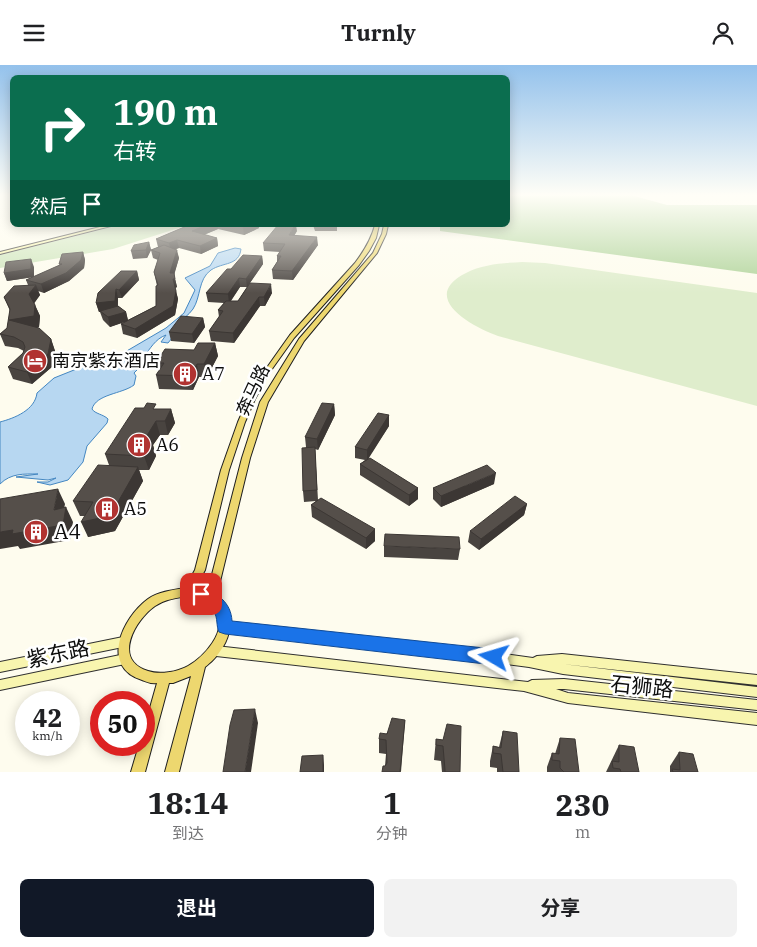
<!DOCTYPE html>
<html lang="zh">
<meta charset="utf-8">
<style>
body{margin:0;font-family:"IBM Plex Serif","Noto Sans SC",serif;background:#f2f2f2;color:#202124;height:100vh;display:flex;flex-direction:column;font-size:19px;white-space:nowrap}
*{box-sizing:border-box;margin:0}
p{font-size:16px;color:#757577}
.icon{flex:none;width:28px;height:28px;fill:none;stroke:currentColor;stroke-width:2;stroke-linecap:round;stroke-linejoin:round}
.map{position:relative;height:707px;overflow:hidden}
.panel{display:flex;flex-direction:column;background:#fff;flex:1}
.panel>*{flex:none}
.top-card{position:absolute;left:10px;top:10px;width:500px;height:152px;border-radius:8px;box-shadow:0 2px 12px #0003;background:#0b6e4f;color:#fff;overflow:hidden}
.speed{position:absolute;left:15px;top:626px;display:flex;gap:10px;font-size:25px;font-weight:700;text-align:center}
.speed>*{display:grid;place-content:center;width:65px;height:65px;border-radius:50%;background:#fff;box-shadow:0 2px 12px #0003;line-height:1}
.speed small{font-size:12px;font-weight:400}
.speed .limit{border:8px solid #d22;background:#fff;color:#111}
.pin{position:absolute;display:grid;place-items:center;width:42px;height:42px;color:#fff;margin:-21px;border-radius:10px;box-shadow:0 2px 8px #0006}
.me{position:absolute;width:55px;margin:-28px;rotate:277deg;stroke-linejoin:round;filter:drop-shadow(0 0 4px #0008)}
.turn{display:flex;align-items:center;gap:18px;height:105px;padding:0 20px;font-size:22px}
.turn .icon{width:65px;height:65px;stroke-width:2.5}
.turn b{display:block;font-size:35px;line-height:42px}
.then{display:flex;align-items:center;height:48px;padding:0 20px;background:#0003;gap:10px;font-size:19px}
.eta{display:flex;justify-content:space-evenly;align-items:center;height:85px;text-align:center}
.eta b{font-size:30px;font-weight:700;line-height:35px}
.cta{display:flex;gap:10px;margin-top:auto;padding:10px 20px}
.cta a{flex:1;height:58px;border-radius:8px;background:#111827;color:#fff;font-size:20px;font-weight:700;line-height:58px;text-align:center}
.cta a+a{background:#f2f2f2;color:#202124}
header{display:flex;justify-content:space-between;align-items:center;height:65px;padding:0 20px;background:#fff;font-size:22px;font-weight:700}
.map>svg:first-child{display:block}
.green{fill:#cee5bb}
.forest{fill:#b1d49b}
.pitch{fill:#dfedcc}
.water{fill:#b7d7f1;stroke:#4487c2}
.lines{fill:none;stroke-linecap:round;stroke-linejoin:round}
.secondary-casing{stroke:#2f2f2f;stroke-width:2}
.primary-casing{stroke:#1e1e1e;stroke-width:2}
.secondary{fill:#f8f5af;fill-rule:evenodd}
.primary{fill:#edd76f;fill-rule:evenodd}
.wall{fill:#494440;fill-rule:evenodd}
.shaded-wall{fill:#3c3734}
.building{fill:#554f4a;stroke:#3c3734}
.route{fill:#1a73e8;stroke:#114b97}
.labels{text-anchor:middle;stroke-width:5;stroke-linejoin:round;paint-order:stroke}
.poi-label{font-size:18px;fill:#0d0d0d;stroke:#fff;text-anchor:start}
.street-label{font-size:18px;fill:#0d0d0d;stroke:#fff}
.near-poi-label{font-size:21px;fill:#0d0d0d;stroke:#fff;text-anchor:start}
.near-street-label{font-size:21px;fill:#0d0d0d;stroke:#fff}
</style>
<header><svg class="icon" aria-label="menu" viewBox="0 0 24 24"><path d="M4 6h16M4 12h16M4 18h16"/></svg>Turnly<svg class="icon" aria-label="person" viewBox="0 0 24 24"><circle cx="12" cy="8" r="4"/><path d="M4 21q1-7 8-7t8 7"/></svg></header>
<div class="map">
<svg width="757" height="707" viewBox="0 0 757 707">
<rect width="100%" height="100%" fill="#fefcee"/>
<polygon class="green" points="120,160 188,160 113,184 0,203 0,190"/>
<polygon class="forest" points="508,129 627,129 667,140 757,140 757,209 440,166 440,160 508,160"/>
<path class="pitch" d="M522 197 545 198 757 228V341L498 271C472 262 418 232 466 208 483 199 503 198 522 197Z"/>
<path class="water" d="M235 183 241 184C239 201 223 197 211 205 198 214 201 232 193 244 189 250 181 255 176 261L181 262 168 278 161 277 166 270C155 274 150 284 143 293L145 297 134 308 136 311 134 320C122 329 96 329 92 344 95 349 103 349 108 354L107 358 87 381 83 397 68 415 50 420 37 417H48L56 413 48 415 16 412 38 409C24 409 11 408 0 419V357C15 353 35 345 37 328L54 313 99 295 113 294 166 263 184 248 195 225 185 213 210 201 218 188Z"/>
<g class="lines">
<g class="secondary-casing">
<g id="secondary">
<polygon points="108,160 115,160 0,189 0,187"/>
<polygon points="225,558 426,578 533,593 537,591 562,589 757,610 757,620 562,599 757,622 757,632 563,609 529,602 426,588 225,566 221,565 220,562 221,559"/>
<polygon points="123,572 127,574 128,577 127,580 123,582 0,607 0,597"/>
<polygon points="216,581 528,617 532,615 564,614 757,635 757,645 564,624 556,624 568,628 757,648 757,660 568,638 524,626 216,591 212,589 211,586 212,583"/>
<polygon points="125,589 129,591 130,594 129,597 125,599 0,625 0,615"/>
</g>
</g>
<g class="primary-casing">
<path id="primary" d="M375 160H379L376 173 369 186 359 200 294 273 267 311 255 334 245 357 229 405 205 505 194 525 207 529 242 393 260 337 299 274 373 188 382 169 384 160H388L386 169 377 188 304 276 268 337 250 393 216 533C220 537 225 541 227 546 236 567 221 590 205 602L179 707H165L191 611 173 618H169L145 707H131L139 680H144V664L157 618C151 619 147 617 142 615 100 602 122 553 148 534 158 527 172 525 185 523L195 505 221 405 238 357 248 334 261 311 290 270 355 198C364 186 371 175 375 160ZM188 531C194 533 201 534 206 537 207 538 211 542 212 543 213 544 216 546 217 548 227 567 204 592 188 601 177 607 160 610 148 606 112 595 135 555 155 541 165 534 177 533 188 531Z"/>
</g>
<use href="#secondary" class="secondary"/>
<use href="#primary" class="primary"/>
</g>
<g class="wall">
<polygon points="189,160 258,160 259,163 244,170 218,164 204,170 217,173 218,181 201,189 179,183 175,184 179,193 174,209 177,222 175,223 178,234 175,250 137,273 123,269 121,259 126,256 110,262 103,255 100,247 99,247 96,238 137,206 139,215 122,233 118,233 118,241 126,247 128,255 156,241 157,221 154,207 158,195 153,193 151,185 158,182 156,174"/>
<polygon points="313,160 337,160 337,166 315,166"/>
<polygon points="297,166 294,171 318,180 293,215 273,214 272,205 277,197 277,191 280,187 264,186 263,178"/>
<polygon points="149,177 151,185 147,193 133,194 131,186"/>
<polygon points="83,187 85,195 84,203 69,216 44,228 38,226 40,230 34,238 40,251 39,262 37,262 51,274 55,286 53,301 32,319 13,314 8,302 23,288 24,286 18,283 5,281 0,269 7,263 10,246 4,232 28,220 26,215 33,212 7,216 4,208 34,202 34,212 60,200 59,199"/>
<path d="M262 191 263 199 250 218 272 228 265 241H260L234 278 211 276 209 266 219 252 218 245 224 238 208 237 206 228 231 204ZM240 222H247L238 236H231Z"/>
<polygon points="203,253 205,262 194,278 171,276 169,267"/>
<polygon points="215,278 218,291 207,312 199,312 193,325 159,324 156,310 159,306 156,298"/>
<polygon points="334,339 335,350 318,385 315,384 318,435 375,476 366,484 312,452 311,440 316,436 304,437 303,426 306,382 305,372"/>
<polygon points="158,344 171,344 175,358 168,370 160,370 153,380 156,391 149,405 139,405 143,416 115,466 88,472 85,451 80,451 73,436 109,400 105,389"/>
<polygon points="389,350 389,361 368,393 418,423 418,434 409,441 360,410 360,399 365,395 355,393 355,382"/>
<polygon points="494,419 441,442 433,434 433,423"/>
<polygon points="527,439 524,450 479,485 468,477 470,466"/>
<polygon points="384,481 460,484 458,495 384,492"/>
<polygon points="405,655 404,669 401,707 385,701 386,689 379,688 379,674"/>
<polygon points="503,666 519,707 497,707 497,703 490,702 490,696 493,681 499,682"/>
<polygon points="560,673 579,707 547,707 547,702 552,688 555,689"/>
<polygon points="436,674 443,675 460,707 442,707 441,696 434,695"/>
<polygon points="619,680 639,707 606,707"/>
<polygon points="679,687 698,707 670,707 670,701"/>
</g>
<g class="shaded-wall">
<polygon points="207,160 218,160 218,164 193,174 192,166"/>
<polygon points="248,160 258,160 259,163 244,170 243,162"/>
<polygon points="295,160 296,160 297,166 289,178 289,170"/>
<polygon points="317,172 318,180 293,215 292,206"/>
<polygon points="217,173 218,181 201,189 200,181"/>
<polygon points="177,175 179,183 171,186 169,178"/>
<polygon points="149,177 151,185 147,193 146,185"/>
<polygon points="177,185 179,193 173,214 175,214 177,222 175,223 170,208"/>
<polygon points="83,187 85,195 84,203 69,216 44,228 41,219"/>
<polygon points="262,191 263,199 247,222 246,214"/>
<polygon points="31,194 34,202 34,212 7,216 4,208"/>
<polygon points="137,206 139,215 122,233 119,225"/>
<polygon points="239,213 240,222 229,238 228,229"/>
<polygon points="271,219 272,228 265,241 264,232"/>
<polygon points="36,220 40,230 33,240 29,229"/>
<polygon points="116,224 118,233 117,245 99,247 96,238"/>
<polygon points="176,226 178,234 175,250 137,273 135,264"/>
<polygon points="259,232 260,241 234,278 233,268"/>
<polygon points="35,240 40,251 39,262 13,266 9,255"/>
<polygon points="126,247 128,256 110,262 108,252"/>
<polygon points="203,253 205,262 194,278 192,269"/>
<polygon points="51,274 55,286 53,301 32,319 27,307"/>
<polygon points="215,278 218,291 207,312 204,299"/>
<polygon points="197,299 199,312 193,325 190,311"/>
<polygon points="334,339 335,350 318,385 317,374"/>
<polygon points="171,344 175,358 168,370 165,356"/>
<polygon points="389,350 389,361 367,396 367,385"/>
<polygon points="156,356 160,370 153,380 156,391 149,405 144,391 143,377"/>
<polygon points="138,402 143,416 115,466 88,472 81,457"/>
<polygon points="496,408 494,419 441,442 441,431"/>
<polygon points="418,423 418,434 409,441 409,430"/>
<polygon points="58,424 65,439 61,460 54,445"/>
<polygon points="527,439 524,450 479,485 481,474"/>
<polygon points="66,442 73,457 70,475 20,484 18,481 0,484 0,467"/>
<polygon points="375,464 375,476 366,484 366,473"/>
<polygon points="255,644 258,658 251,707 245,707"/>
<polygon points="323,690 324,700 324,707 323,707"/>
</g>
<g class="building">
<polygon points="189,160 207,160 192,166 217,173 200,181 177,175 169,178 156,174"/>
<polygon points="233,160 248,160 243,162"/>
<polygon points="278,160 295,160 289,170 317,172 292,206 272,205 281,191 277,191 285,179 263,178"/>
<polygon points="149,177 146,185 131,186 134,180"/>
<polygon points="164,180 177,185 170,208 174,208 175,214 173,214 176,226 173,241 135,264 121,259 156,241 156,221 158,220 154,207 160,188 151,185"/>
<polygon points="83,187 81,195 66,208 41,219 26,215 62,199 59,199 62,189"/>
<polygon points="243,190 262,191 246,214 239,213 228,229 206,228 227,204 231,204"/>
<polygon points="31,194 31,204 4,208 6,197"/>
<polygon points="121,206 137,206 119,225 116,224 115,236 96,238 98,228"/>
<polygon points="250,218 271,219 264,232 259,232 233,268 209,266 223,246 218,245 226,236 238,236"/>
<polygon points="36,220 29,229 35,240 34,251 9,255 39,263 51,274 48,289 27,307 8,302 23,288 25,282 23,277 14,272 0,269 7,263 10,244 4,232 14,221"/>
<polygon points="118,241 126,247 108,252 100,246"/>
<polygon points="181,251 203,253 192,269 169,267"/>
<polygon points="198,278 215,278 204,299 197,299 190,311 156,310 164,298 156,298 165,284 194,285"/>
<polygon points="147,338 156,339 153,344 171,344 165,356 156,356 143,377 152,377 144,391 105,389 135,343 144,343"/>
<polygon points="322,338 334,339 317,374 305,372"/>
<polygon points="378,348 389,350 367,385 355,382"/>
<polygon points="315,382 317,425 303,426 302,383"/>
<polygon points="370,393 418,423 409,430 360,399"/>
<polygon points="98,400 138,402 110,451 81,457 93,437 73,436"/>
<polygon points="487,400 496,408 441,431 433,423"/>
<polygon points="58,424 54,445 66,442 63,460 12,469 13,465 0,467 0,434"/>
<polygon points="515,431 527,439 481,474 470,466"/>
<polygon points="321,433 375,464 366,473 311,440"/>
<polygon points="385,469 459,472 460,484 384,481"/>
<polygon points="255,644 245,707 223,707 230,660 234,645"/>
<polygon points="392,653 405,655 400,707 382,707 383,701 385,701 387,698 386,675 379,674 380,668 387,669"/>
<polygon points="447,659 461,661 460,707 445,707 445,705 443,681 436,680 436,674 443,675"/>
<polygon points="503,666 517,668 519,707 503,707 501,689 493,688 493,681 501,683"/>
<polygon points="560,673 575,674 579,707 564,707 560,703 560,696 552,695 552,688 559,689"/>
<polygon points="619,680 634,682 639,707 621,707 620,704 613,703 612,696 619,697"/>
<polygon points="679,687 693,689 698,707 673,707 672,704 680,705"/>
<polygon points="323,690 323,707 300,707 302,691"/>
</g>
<linearGradient id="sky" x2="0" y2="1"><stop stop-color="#94c2ec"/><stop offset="0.57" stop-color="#fffef7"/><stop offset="1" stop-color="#fffef7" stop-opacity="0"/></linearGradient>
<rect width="757" height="228" fill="url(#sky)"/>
<path class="route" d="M201 522C217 528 231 537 232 556L494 584 500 587 503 592 500 598 494 600 225 569 219 567C216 561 218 553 214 547 209 538 197 537 193 529L195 524Z"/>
<defs>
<g id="hotel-disc" transform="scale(1.25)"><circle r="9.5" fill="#b13331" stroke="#fff"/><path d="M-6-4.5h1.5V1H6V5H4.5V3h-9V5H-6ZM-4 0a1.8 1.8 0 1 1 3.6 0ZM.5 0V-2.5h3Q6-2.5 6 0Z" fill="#fff"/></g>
<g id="building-disc" transform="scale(1.25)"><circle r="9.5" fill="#b13331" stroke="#fff"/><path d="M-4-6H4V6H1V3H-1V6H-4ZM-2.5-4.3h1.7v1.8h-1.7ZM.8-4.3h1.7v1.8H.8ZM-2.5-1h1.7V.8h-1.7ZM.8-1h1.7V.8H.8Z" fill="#fff"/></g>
</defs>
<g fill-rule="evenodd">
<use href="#hotel-disc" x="35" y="296"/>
<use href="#building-disc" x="185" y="309"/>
<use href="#building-disc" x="139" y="380"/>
<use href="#building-disc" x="107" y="444"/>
<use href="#building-disc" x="36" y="467"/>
</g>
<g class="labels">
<g class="poi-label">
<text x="52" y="302">南京紫东酒店</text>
<text x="202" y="315">A7</text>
<text x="156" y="386">A6</text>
<text x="124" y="450">A5</text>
</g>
<g class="street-label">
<text transform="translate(253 325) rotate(-65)" y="6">奔马路</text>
</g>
<g class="near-poi-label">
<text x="54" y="474">A4</text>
</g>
<g class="near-street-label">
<text transform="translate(58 589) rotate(-12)" y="7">紫东路</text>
<text transform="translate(642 622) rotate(6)" y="7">石狮路</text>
</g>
</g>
</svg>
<div class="speed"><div>42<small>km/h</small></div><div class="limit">50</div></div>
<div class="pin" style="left:201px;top:529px;background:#d93025"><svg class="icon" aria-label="arrive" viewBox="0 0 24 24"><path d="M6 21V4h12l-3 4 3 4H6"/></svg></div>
<svg class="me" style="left:494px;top:592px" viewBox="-20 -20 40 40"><path d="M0-17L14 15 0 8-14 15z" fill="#1a73e8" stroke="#fff" stroke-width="4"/></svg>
<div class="top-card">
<div class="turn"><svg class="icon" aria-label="right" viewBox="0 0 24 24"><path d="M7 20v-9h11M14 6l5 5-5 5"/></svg><div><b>190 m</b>右转</div></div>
<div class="then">然后<svg class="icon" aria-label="arrive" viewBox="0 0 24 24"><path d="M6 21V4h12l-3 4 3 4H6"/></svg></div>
</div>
</div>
<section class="panel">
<div class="eta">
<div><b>18:14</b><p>到达</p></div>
<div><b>1</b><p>分钟</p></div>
<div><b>230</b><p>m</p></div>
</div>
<div class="cta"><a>退出</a><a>分享</a></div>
</section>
